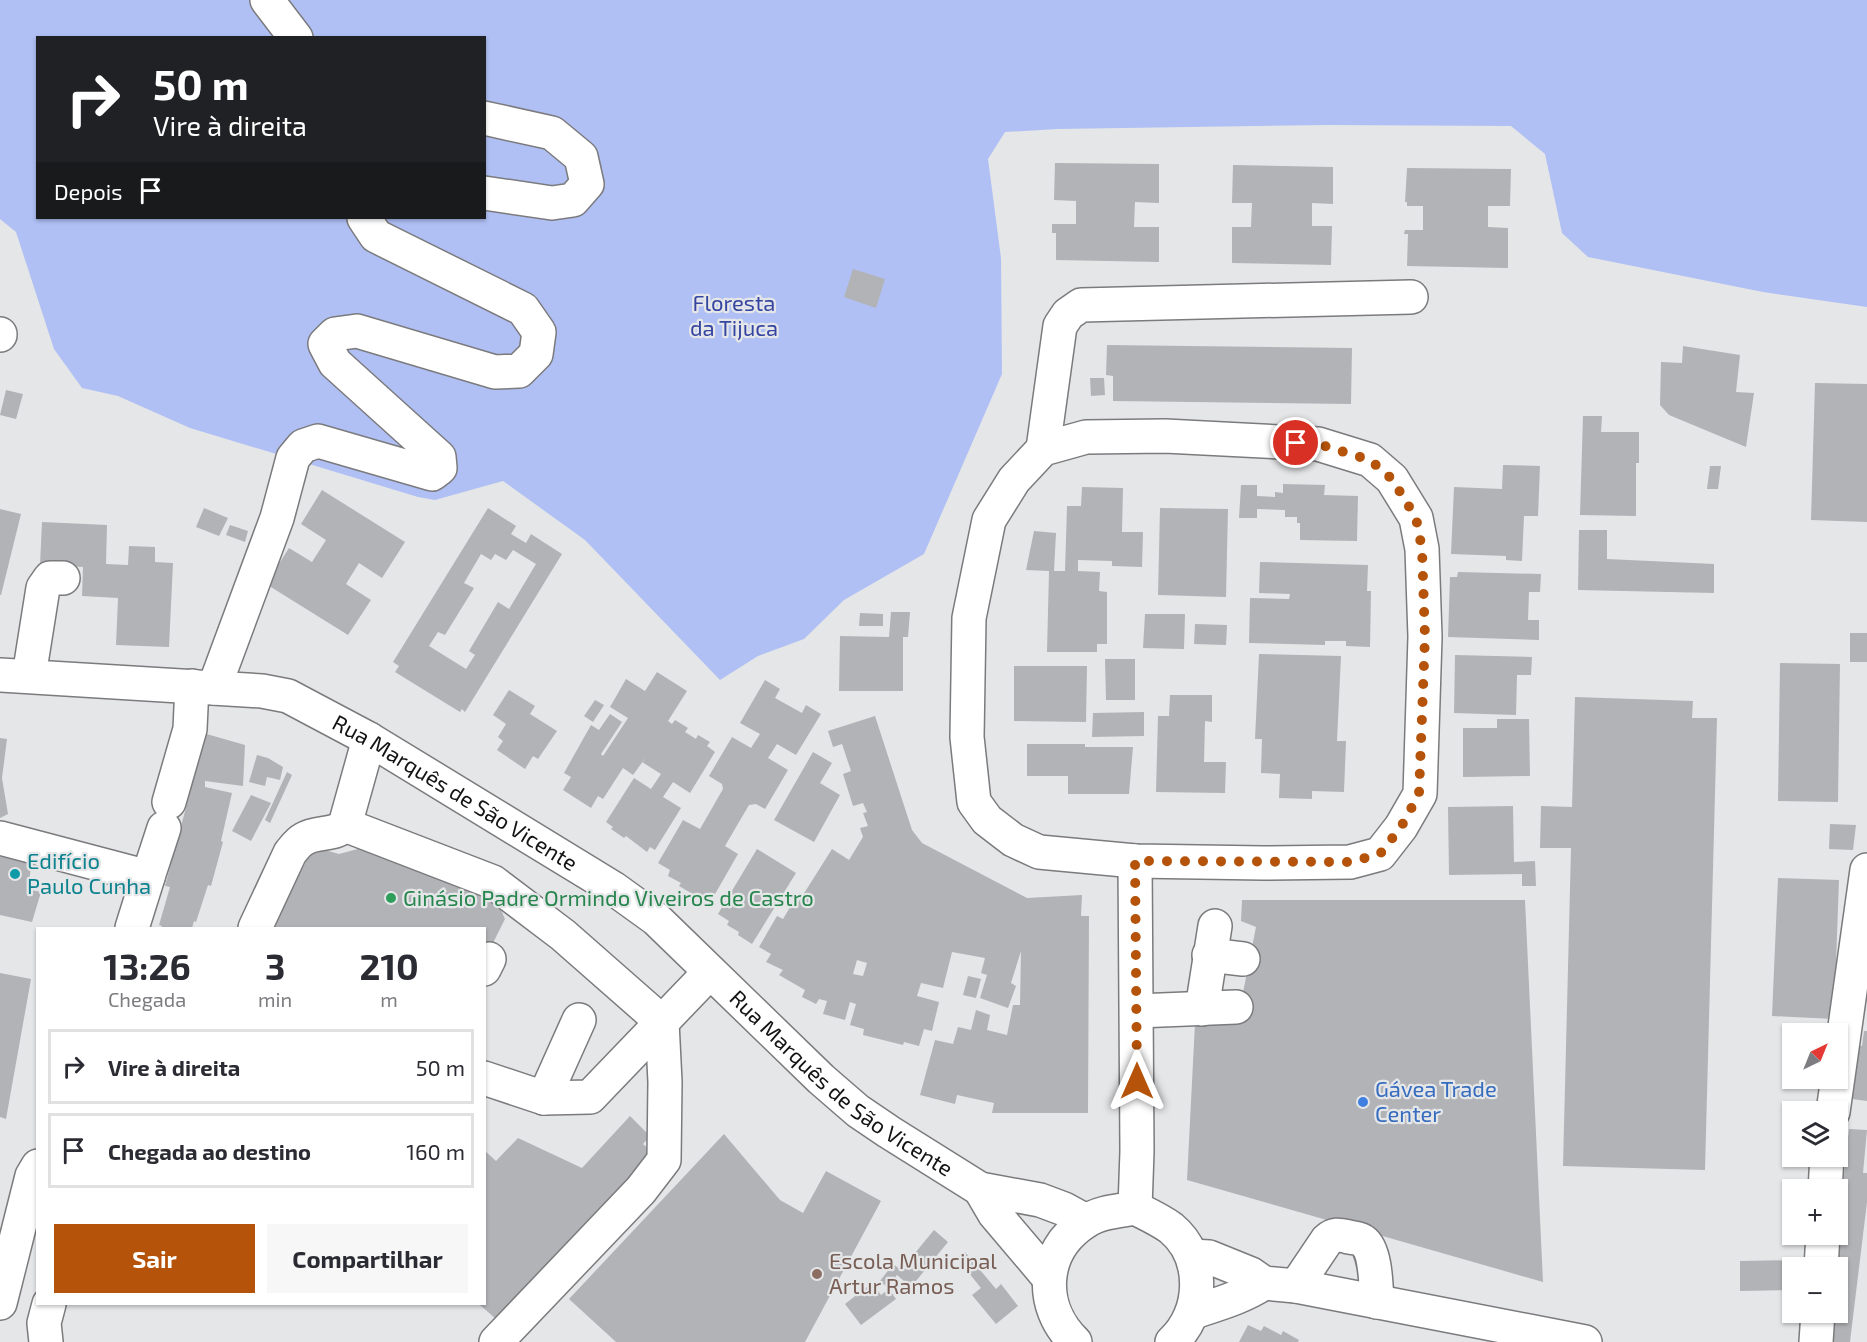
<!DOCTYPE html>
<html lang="pt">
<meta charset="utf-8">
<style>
body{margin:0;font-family:"Exo 2",sans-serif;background:#f7f7f7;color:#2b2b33;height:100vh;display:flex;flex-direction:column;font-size:22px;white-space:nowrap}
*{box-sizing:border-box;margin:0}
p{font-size:20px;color:#7c7c81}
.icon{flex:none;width:33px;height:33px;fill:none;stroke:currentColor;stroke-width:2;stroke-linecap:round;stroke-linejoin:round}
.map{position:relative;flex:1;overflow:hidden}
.sheet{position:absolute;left:36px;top:927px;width:450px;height:378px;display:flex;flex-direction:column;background:#fff;border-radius:0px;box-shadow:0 2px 4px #0004}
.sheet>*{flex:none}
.guide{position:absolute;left:36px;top:36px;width:450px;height:183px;border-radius:0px;box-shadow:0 2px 4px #0004;background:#202124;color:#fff;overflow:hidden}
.needle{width:39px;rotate:43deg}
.fabs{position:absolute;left:1782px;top:1023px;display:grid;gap:12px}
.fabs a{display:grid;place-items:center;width:66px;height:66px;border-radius:0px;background:#fff;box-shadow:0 2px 4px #0004;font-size:30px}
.pin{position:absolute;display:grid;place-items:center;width:51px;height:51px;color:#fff;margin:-26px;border:3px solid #fff;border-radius:50%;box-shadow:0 2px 6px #0007}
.me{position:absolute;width:66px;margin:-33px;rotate:0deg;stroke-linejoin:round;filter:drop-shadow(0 0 4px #0008)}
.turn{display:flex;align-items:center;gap:21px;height:126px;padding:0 18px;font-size:27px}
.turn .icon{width:78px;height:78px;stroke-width:2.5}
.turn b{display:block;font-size:42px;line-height:51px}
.then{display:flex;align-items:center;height:57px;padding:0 18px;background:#0003;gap:12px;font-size:22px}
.eta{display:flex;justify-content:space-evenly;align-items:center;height:102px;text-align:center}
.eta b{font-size:36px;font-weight:700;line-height:42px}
.action{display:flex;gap:12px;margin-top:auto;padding:12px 18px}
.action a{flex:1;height:69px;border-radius:0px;background:#b45309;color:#fff;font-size:24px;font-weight:700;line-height:69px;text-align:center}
.action a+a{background:#f7f7f7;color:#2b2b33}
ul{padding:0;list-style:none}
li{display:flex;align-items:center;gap:18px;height:75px;margin:0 12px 9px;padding:0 6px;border:3px solid #e1e1e2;border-radius:0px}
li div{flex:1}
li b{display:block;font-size:22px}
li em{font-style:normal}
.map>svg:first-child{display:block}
.green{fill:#b0c0f4;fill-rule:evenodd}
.building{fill:#b2b3b6;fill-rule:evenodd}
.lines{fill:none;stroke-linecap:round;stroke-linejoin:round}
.minor-casing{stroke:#7b7b7e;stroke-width:36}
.minor{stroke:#fff;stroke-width:33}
.route{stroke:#b45309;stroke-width:10;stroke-dasharray:0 18}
.culture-dot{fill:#0f9aa8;stroke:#e5e6e8;stroke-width:2}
.leisure-dot{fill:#2e9e5b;stroke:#e5e6e8;stroke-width:2}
.shop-dot{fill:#3f7fe0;stroke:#e5e6e8;stroke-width:2}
.education-dot{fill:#8d6e63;stroke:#e5e6e8;stroke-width:2}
.labels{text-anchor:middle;stroke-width:4.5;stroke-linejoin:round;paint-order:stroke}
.park-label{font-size:22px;fill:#3545a2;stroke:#e5e6e8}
.street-label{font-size:22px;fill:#131314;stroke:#e5e6e8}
.culture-label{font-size:22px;fill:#0d838f;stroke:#e5e6e8;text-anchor:start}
.leisure-label{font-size:22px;fill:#27864d;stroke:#e5e6e8;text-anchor:start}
.shop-label{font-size:22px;fill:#366cbe;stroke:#e5e6e8;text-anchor:start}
.education-label{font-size:22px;fill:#785e54;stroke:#e5e6e8;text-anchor:start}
</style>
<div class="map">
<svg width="1867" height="1342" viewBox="0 0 1867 1342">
<rect width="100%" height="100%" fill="#e5e6e8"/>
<path class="green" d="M0 0H1867V307L1763 292 1588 257 1562 233 1545 154 1511 126 1329 125 1058 129 1005 132 988 159 1001 258 1002 374 924 554 844 600 804 639 758 656 720 680 585 540 503 481 435 500 418 497 190 428 118 396 82 388 54 349 16 232 0 219ZM38 38H484V218H38Z"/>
<g class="building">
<polygon points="1055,163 1159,164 1159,203 1135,202 1134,227 1159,227 1159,262 1056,260 1056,233 1052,233 1052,224 1076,224 1076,201 1054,200"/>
<polygon points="1233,165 1333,167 1333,204 1312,203 1312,226 1332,226 1331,265 1232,263 1232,227 1251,227 1252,203 1232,203"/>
<polygon points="1407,168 1511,169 1510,206 1488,206 1488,227 1508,228 1508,268 1407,266 1408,234 1404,234 1405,230 1423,230 1423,206 1407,206 1407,202 1405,202"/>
<polygon points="853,269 885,279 876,308 844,297"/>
<polygon points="1107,345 1352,348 1351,404 1113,401 1113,376 1106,375"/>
<polygon points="1683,346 1740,355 1736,392 1754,393 1746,447 1669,415 1660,405 1661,362 1682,363"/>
<polygon points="1090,378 1104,378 1105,395 1091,396"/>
<polygon points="1815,383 1867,384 1867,522 1811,520"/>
<polygon points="6,390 23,394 16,419 0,415"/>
<polygon points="1583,416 1602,416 1601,432 1639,432 1639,463 1636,463 1636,516 1580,515"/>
<polygon points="1503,465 1540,466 1538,516 1524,516 1522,561 1506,560 1506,556 1451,554 1454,487 1502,489"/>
<polygon points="1710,466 1721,466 1718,489 1707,489"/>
<polygon points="1283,484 1325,485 1324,495 1358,496 1357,541 1300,540 1300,523 1297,523 1297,517 1285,517 1285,510 1257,509 1257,518 1239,518 1241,485 1257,485 1257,496 1275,497 1275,492 1283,493"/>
<polygon points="1082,487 1123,488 1122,532 1143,532 1142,567 1112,566 1112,561 1078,560 1078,571 1100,572 1099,591 1107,592 1107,644 1097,644 1097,652 1047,652 1049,571 1026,570 1034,531 1056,533 1054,571 1065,571 1067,506 1081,506"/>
<polygon points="322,490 405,542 382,578 359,563 346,584 371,600 348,635 266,584 289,548 312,562 326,540 301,524"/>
<polygon points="204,508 228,518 219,536 196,527"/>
<path d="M488 508 516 526 511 534 526 543 531 534 562 554 465 712 462 709 460 712 395 672 399 666 393 662ZM513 550 536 564 509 609 498 602 469 651 475 655 466 669 429 646 438 632 445 635 474 588 464 583 481 554 491 560 495 554 506 560Z"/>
<polygon points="1160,508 1228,509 1226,597 1158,595"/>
<polygon points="0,509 21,514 1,595 0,595"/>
<polygon points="42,522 107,525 106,564 128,565 129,546 155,547 155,562 173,563 169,647 116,645 118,598 82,596 83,567 40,565"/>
<polygon points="230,525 248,531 245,542 226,535"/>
<polygon points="1579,530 1607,530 1607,559 1714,564 1714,593 1578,590"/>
<polygon points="1260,562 1368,565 1367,591 1371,591 1370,647 1346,646 1346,641 1325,641 1325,645 1249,643 1250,598 1289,599 1290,594 1259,593"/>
<polygon points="1458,572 1541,574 1540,592 1529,592 1528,620 1539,620 1539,640 1448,637 1450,577 1457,577"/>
<polygon points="891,612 910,612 908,637 903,637 903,691 839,691 840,636 889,637"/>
<polygon points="860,613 883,614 883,626 859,626"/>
<polygon points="1145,614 1185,614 1184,649 1143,648"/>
<polygon points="1195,624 1227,625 1226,645 1194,644"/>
<rect x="1850" y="633" width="17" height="29"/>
<polygon points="1259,654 1341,656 1337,741 1346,741 1344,792 1312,791 1312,799 1279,798 1280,774 1261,773 1262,739 1255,739"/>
<polygon points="1455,655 1532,657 1531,675 1517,675 1516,715 1454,713"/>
<polygon points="1105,659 1135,659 1135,700 1106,700"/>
<polygon points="1780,663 1840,664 1838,802 1778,801"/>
<polygon points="1014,666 1087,666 1086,722 1014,721"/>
<polygon points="657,672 687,691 668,721 672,724 675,720 688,728 685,732 696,739 698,735 710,742 707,746 715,752 690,793 673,782 663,797 681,808 655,850 650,847 647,852 626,836 624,838 611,829 613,827 606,822 634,778 651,789 661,774 642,762 646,757 633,775 623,768 603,799 598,796 591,808 563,790 571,777 564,773 591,725 599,730 610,714 622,722 601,754 603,756 628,718 610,707 626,679 645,691"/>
<polygon points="765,680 780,689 775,698 802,713 806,705 821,714 796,755 777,744 768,758 788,770 765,809 756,804 749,805 725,846 738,854 711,901 698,893 696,896 679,886 681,883 668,876 670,870 658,863 683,820 700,829 723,789 722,784 709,776 732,737 751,748 760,734 740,723"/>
<polygon points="509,690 535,706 530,714 557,731 538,759 533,756 525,769 497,750 503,741 498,737 506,724 493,715"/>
<polygon points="1170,695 1212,695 1212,722 1205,721 1204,762 1226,762 1225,793 1156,792 1158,716 1169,716"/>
<polygon points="1575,697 1693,701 1692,718 1717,718 1705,1170 1563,1166 1571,848 1540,848 1541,806 1572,807"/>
<polygon points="595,700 604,705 593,722 584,716"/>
<polygon points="1144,712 1144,736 1092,737 1093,713"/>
<path d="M875 716 912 830 922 843 1027 898 1082 895 1081 916H1089L1088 1113H992L994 1103 957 1095 955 1104 920 1095 935 1040 953 1044 958 1027 971 1030 976 1010 990 1015 987 1030 1007 1035 1013 1005H1020L1021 951 1011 983 1016 986 1008 1008 980 998 987 975 981 973 985 958 952 952 943 988 921 983 917 996 939 1002 932 1031 924 1029 919 1046 904 1042 903 1045 863 1035 864 1029 850 1025 856 1004 850 1002 845 1020 823 1014 827 1001 819 999 816 1004 802 997 805 990 779 975 783 970 766 962 771 954 759 947 777 916 783 919 792 904 796 906 832 849 849 860 863 837 860 828 868 826 863 813 867 812 863 803 853 806 843 774 851 771 842 744 833 747 828 731ZM857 960 867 963 863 976 853 974Z"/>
<polygon points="1497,719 1529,719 1530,776 1463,777 1463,728 1497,728"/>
<polygon points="203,733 245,745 243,786 205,781 205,787 232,793 221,841 223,842 211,886 208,885 196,922 194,921 192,928 161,928 162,926 159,925 170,887 165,886 192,785 188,784"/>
<polygon points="0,738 7,739 2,778 8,814 0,818"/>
<polygon points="1027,744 1085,744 1085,747 1133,747 1129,794 1068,794 1068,776 1027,776"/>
<polygon points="813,752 832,763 820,783 840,795 814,842 774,820"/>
<polygon points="257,755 268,758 283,767 280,780 267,777 265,786 249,782"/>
<polygon points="287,772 292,775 270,823 265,820"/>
<polygon points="251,795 271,803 251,841 232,831"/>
<polygon points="1513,806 1514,862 1535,861 1536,886 1522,886 1522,874 1449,875 1448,807"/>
<polygon points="1830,824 1856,825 1853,850 1829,849"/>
<polygon points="369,846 491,886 505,919 484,961 484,928 273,928 279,911 314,847 339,854"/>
<polygon points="757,849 796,873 752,944 738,935 739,932 727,925 729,921 718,914"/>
<polygon points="0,853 32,860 28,889 41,892 32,922 0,915"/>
<polygon points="1778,878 1839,880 1834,1019 1772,1016"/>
<polygon points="1242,900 1525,900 1543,1282 1187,1180 1195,1023 1237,1023 1256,927 1241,921"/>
<polygon points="0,973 31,979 6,1119 0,1117"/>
<polygon points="968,976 981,979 976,998 963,995"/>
<polygon points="1864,1031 1867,1031 1867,1101 1852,1099 1860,1046 1862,1046"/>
<polygon points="630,1116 650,1136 643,1144 653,1153 497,1320 479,1304 484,1304 484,1150 496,1161 518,1138 582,1168"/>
<polygon points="1849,1129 1867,1130 1863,1173 1867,1173 1867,1202 1850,1342 1825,1342 1828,1312 1838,1312 1838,1227"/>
<polygon points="724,1134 780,1200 803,1213 826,1171 881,1201 805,1342 616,1342 569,1299"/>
<polygon points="934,1230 948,1242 911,1287 897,1275 887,1287 880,1281 893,1264 901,1270"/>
<polygon points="965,1252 996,1289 1001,1284 1018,1306 996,1324 972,1295 981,1288 957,1258"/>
<polygon points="1803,1260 1803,1268 1792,1268 1792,1290 1740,1291 1740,1261"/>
<polygon points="872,1283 881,1295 889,1289 896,1299 861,1325 845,1304"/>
<polygon points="1248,1325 1261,1331 1264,1326 1281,1335 1283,1331 1299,1340 1298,1342 1239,1342"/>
</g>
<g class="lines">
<g class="minor-casing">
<g id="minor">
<polyline points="267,0 296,38"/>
<polyline points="484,118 552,133 581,157 587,184 573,200 552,203 484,193"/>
<polyline points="0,335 0,334"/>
<polygon points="1165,436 1318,444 1370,460 1392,479 1416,518 1422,549 1425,637 1420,794 1401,827 1380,854 1350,862 1263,863 1135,861 1039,852 1013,840 987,820 974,802 967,737 969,618 989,520 1014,480 1043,449 1086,437"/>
<polyline points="1043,449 1060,326 1068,314 1081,305 1411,297"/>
<path id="s1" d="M0 675 262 691 288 696 369 739 613 888 656 919 821 1079 858 1111 889 1132 980 1189 1040 1200 1064 1209 1086 1221"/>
<polyline points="29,676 43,588 50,578 63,578"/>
<polyline points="214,688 277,518 293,458 303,446 318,441 432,474 440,468 439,457 335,363 325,344 335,334 357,331 495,372 519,371 536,354 539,332 523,309 376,236 364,218"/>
<polyline points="169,802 190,729 192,686"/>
<polyline points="345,825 493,882 563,935 662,1022 665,1082 664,1160 641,1190 496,1342"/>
<polyline points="0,838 148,877 132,928"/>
<polyline points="148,877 164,828"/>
<path d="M255 928 290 853C294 848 298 842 304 839 316 831 335 836 345 825L369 739"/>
<polyline points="1209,955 1243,959"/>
<polyline points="484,969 489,959"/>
<polyline points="1202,1009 1215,926"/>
<polyline points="1137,1011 1236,1007"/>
<polyline points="484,1078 544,1098 590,1097 710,972"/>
<polyline points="544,1098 579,1020"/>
<polyline points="1833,1112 1867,870"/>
<polyline points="980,1189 994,1213 1049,1278"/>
<polyline points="1825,1190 1827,1156"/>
<polyline points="1135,1208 1137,1151 1135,861"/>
<polyline points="1192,1256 1209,1257 1251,1274 1264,1283 1296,1286 1585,1342"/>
<polyline points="1821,1268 1823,1234"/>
<path d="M1296 1286 1327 1240C1334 1233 1340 1235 1349 1237 1353 1238 1360 1238 1363 1241 1376 1250 1376 1287 1377 1302"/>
<polyline points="0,1303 32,1176 38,1166"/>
<path d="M1194 1312C1218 1304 1243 1297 1264 1283"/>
<polyline points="46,1342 44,1323 49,1304"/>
<path d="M1075 1342C1038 1306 1041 1251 1085 1222 1099 1212 1118 1211 1135 1208 1147 1214 1160 1220 1171 1228 1206 1257 1204 1313 1172 1342"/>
<polyline points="1816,1342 1818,1312"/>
</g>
</g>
<use href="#minor" class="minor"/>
</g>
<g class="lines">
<polyline class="route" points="1137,1081 1135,861 1350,862 1380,854 1401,827 1419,794 1425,637 1422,549 1416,518 1392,479 1370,460 1318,444 1296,443"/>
</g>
<circle class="culture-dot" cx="15" cy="874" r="6"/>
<circle class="leisure-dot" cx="391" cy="898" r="6"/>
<circle class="shop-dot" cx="1363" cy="1102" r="6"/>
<circle class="education-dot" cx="817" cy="1274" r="6"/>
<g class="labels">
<g class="park-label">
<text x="734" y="311">Floresta<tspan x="734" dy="25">da Tijuca</tspan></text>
</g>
<g class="street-label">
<text dy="8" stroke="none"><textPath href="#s1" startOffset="482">Rua Marquês de São Vicente</textPath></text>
<text dy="8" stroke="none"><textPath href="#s1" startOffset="968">Rua Marquês de São Vicente</textPath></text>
</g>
<g class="culture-label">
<text x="27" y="869">Edifício<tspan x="27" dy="25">Paulo Cunha</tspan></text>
</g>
<g class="leisure-label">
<text x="403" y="906">Ginásio Padre Ormindo Viveiros de Castro</text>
</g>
<g class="shop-label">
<text x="1375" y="1097">Gávea Trade<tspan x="1375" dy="25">Center</tspan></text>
</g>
<g class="education-label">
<text x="829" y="1269">Escola Municipal<tspan x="829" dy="25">Artur Ramos</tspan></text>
</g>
</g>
</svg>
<div class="fabs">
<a><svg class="needle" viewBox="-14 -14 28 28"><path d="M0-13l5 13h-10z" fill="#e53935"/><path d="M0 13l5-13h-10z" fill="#7c7c81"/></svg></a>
<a><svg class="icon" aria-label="layers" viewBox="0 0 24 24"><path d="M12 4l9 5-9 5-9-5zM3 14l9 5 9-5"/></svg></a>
<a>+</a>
<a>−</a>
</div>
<div class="pin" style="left:1296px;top:443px;background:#d93025"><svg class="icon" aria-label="arrive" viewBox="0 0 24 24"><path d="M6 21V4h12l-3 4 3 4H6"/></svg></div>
<svg class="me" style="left:1137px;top:1081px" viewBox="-20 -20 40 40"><path d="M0-17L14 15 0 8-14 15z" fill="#b45309" stroke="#fff" stroke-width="4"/></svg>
<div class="guide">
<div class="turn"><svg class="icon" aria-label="right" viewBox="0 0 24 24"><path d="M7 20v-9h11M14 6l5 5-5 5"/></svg><div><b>50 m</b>Vire à direita</div></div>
<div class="then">Depois<svg class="icon" aria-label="arrive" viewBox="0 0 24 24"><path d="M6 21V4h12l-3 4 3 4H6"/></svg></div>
</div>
<section class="sheet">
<div class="eta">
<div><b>13:26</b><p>Chegada</p></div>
<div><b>3</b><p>min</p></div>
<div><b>210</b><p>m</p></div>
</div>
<ul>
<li><svg class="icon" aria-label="right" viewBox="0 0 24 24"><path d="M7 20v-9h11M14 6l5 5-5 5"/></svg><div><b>Vire à direita</b></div><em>50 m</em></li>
<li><svg class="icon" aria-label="arrive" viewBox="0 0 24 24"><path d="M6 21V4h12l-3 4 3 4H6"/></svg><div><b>Chegada ao destino</b></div><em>160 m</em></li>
</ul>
<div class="action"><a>Sair</a><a>Compartilhar</a></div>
</section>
</div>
